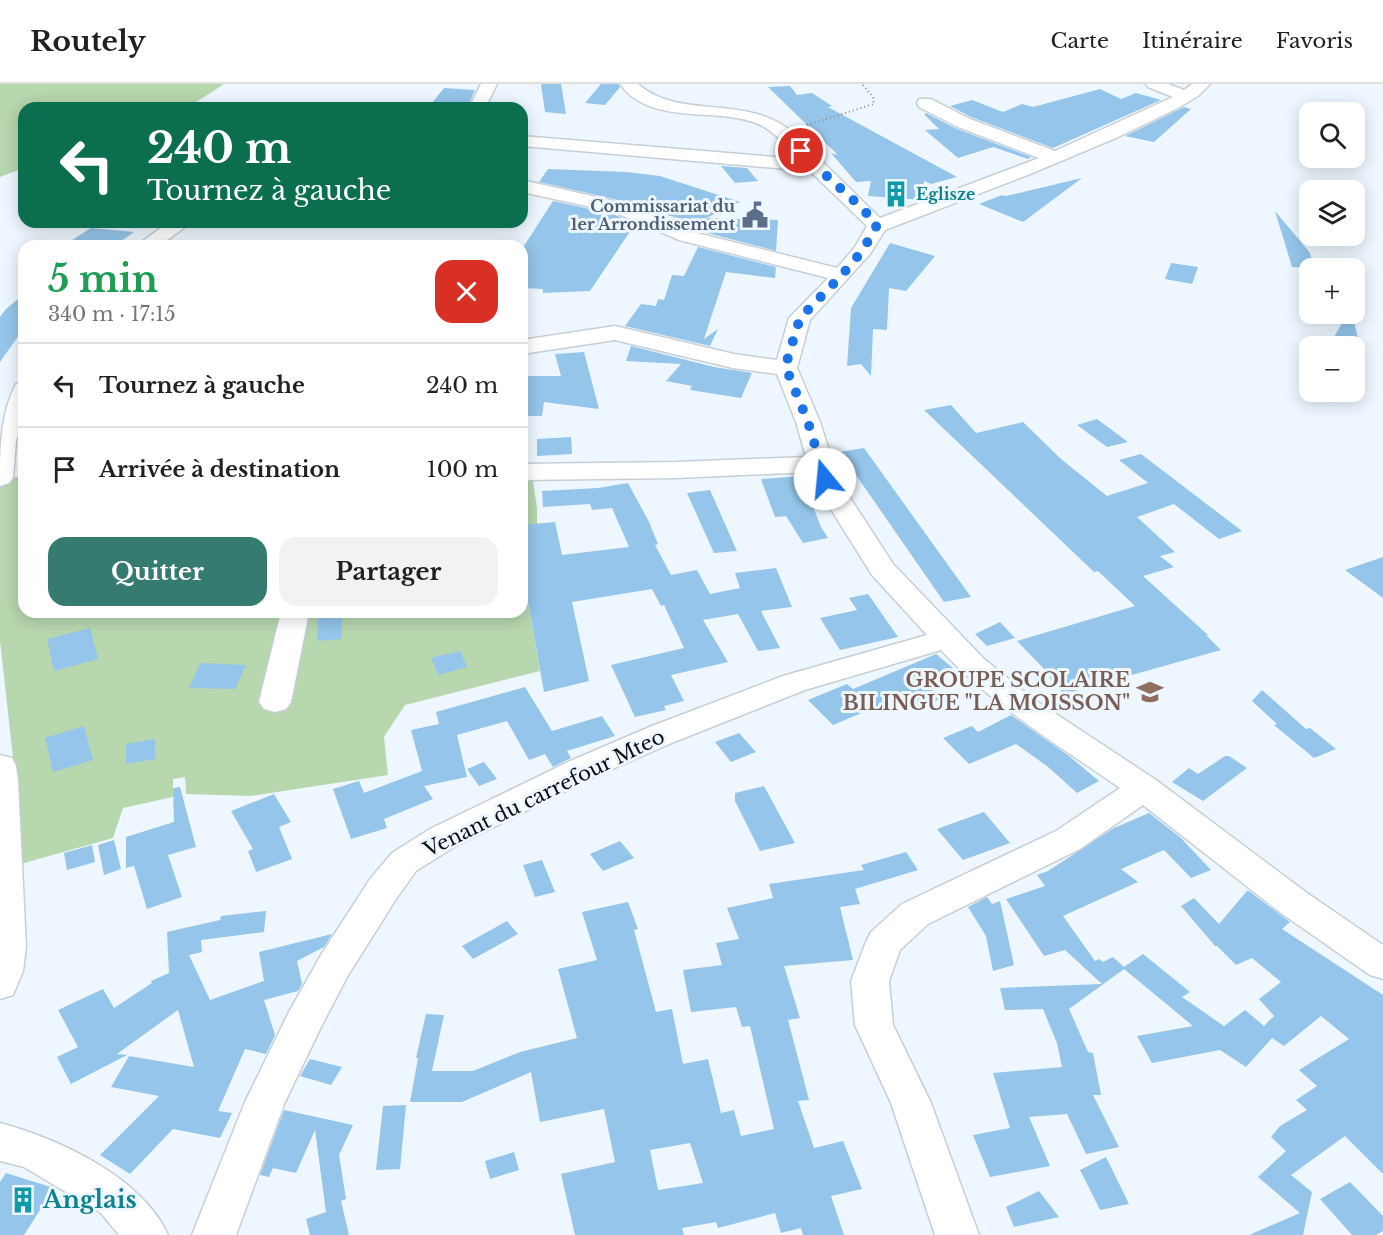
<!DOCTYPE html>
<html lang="fr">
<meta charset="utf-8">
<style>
body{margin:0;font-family:"Libre Baskerville",serif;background:#f2f2f2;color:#202124;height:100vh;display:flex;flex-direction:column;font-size:22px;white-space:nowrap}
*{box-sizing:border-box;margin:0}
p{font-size:20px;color:#757577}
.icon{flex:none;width:33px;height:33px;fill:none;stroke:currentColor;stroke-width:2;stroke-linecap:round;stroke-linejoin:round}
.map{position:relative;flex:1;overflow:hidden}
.drawer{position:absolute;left:18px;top:156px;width:510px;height:378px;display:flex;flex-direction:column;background:#fff;border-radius:18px;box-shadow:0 3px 15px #0003}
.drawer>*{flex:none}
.banner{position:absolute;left:18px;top:18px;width:510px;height:126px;border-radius:18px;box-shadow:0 3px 15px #0003;background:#0b6e4f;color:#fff;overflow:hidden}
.buttons{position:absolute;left:1299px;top:18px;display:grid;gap:12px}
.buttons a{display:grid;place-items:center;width:66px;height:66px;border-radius:12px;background:#fff;box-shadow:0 3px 15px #0003;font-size:30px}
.pin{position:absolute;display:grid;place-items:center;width:51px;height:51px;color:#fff;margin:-26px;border:3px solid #fff;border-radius:50%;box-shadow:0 2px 6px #0007}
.me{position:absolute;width:66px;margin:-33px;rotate:343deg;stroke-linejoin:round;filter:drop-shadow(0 0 4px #0008)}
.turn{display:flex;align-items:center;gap:21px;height:126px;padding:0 30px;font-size:27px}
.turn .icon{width:78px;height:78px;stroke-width:2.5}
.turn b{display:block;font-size:42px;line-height:51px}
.round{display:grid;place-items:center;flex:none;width:63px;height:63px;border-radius:18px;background:#f2f2f2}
.overview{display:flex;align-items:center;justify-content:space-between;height:102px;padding:0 30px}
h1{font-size:36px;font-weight:700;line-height:45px;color:#1e9e55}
.primary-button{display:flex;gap:12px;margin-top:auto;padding:12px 30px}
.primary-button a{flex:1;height:69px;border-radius:18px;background:#367b6f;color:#fff;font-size:24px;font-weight:700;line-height:69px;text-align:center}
.primary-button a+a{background:#f2f2f2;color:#202124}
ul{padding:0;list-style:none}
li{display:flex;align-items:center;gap:18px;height:84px;padding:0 30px;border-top:2px solid #e0e0e0}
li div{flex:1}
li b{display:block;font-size:22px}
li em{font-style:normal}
header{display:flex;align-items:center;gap:36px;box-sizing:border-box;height:84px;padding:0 30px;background:#fff;border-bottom:2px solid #e0e0e0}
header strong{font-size:28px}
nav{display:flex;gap:33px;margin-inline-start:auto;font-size:21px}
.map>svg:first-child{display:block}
.green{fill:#b7d7af}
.building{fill:#95c5ea;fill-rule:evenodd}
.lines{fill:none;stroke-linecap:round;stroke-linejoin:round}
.minor-casing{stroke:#c6cfd6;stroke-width:3}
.path{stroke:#868c91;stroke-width:2;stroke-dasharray:1 3;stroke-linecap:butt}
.minor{fill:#fff;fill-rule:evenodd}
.route{stroke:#1a73e8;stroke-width:10;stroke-dasharray:0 18}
.labels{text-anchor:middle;stroke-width:6;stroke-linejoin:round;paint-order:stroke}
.far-culture-label{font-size:16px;font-weight:bold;fill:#0d838f;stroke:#eef7ff;text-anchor:start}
.far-service-label{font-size:16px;font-weight:bold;fill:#4e5e75;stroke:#eef7ff;text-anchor:end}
.education-label{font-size:20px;font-weight:bold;fill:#785e54;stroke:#eef7ff;text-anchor:end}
.street-label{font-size:20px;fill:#0c0f11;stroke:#eef7ff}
.near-culture-label{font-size:24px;font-weight:bold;fill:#0d838f;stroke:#eef7ff;text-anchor:start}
</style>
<header>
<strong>Routely</strong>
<nav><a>Carte</a><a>Itinéraire</a><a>Favoris</a></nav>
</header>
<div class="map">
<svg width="1383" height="1151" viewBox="0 0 1383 1151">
<rect width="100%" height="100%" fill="#eef7ff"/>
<g class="green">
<polygon points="0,0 224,0 187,24 24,24 24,84 0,93"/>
<polygon points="522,383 531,384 537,424 537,440 522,441"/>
<polygon points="24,392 24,528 522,528 522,484 540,587 405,621 384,653 388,691 250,712 186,710 185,693 173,695 173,713 123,724 113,754 17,781 15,691 0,557 0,404 3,395"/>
</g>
<g class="building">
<polygon points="541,0 561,0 566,30 545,28"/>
<polygon points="601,0 618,0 620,3 605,21 585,19"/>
<polygon points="790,2 797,11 812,9 832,22 828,23 957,93 931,100 924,97 922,116 868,112 871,97 856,98 831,69 838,71 768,3"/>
<polygon points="444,4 475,6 467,24 428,24"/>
<polygon points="1100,5 1121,15 1136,9 1161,16 1053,64 971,33 950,22 972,16 1003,28 1022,20 1033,23"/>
<polygon points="1184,23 1191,25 1154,58 1125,52"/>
<polygon points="926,29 957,45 1031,73 1028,75 993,63 958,74 925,46 939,45 924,30"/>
<polygon points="721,82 747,84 758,97 735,99"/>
<polygon points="548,85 626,88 660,92 740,118 696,139 645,125 627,118 539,98"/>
<polygon points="1082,94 1023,138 979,120 1002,111 1006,112"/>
<polygon points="553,117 613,130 622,134 631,146 590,207 543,209 543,205 522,204 522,165"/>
<polygon points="1275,127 1310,169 1314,184 1292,183"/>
<polygon points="708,134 778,136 776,167 688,144"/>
<polygon points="91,144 134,148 114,162 63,162"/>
<polygon points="890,159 935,172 906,207 889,204 887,246 873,245 871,292 861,280 847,282 851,224"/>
<polygon points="698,163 776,183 775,194 726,188 704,255 718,245 710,262 625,242 641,220 656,222 658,215 664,216 672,191 684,192"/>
<polygon points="1171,179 1198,183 1192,200 1165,195"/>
<polygon points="24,210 24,244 0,278 0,233 6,225"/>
<polygon points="1347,230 1352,230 1360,262 1329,262"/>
<polygon points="631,262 714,283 752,289 741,314 690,306 692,302 666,297 681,280 626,277"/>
<polygon points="584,268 599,325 544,318 542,332 522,332 528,292 561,292 555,270"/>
<polygon points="951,321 976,349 1023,338 1061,375 1107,412 1148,399 1119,376 1141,370 1242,447 1219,455 1174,420 1137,433 1175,468 1160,472 1174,483 1143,492 1208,551 1206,551 1221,566 1064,610 1049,593 1052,593 1017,557 1135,522 1098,487 1094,488 924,326"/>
<polygon points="1097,335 1128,358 1107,363 1077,341"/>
<polygon points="571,353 572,370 537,372 537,355"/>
<polygon points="864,364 971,513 944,518 840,368"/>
<polygon points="801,392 821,443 828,454 803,459 786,432 775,433 761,395"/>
<polygon points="628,399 649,438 658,460 655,461 671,491 697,486 710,510 740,504 735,489 776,484 792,523 761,527 780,564 758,567 738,530 703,536 728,578 671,591 684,617 664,622 666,626 635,633 611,581 684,564 664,521 661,522 652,505 572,518 589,597 544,608 522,484 522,441 555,438 562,471 629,463 612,424 592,426 590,420 543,423 542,407 598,404"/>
<polygon points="710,406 737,467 714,469 687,409"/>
<polygon points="1383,473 1383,514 1345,486"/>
<polygon points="868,510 898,553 840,566 820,534 857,526 849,514"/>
<polygon points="342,531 341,555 317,557 318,533"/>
<polygon points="1000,538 1015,554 987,562 975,550"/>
<polygon points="90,544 98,575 54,587 47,555"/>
<polygon points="460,567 467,583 438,591 431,574"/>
<polygon points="936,570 953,584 923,597 941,615 906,627 895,615 833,641 808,616 847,600 853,605"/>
<polygon points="200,579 246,581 235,605 189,604"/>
<polygon points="525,603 552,647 602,632 615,652 567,667 571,674 553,683 545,670 529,676 507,637 457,651 467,693 424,702 433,715 384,735 387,744 351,755 333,705 359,697 364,709 422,687 411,646 439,640 436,628"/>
<polygon points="1262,606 1306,645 1310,644 1336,665 1314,674 1274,641 1277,640 1252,617"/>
<polygon points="1011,631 1069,672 1099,697 1077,709 1047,682 1016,660 969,680 943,654 972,642 978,648"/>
<polygon points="84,642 93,676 53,688 45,654"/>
<polygon points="739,649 756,668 731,678 715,658"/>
<polygon points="155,655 155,675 126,680 126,660"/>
<polygon points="1225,672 1229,672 1247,684 1203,717 1172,698 1189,684 1198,690"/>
<polygon points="484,678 497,695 479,702 467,685"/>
<polygon points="764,702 795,759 760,767 735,717 735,709"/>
<polygon points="180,703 196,763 168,771 182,813 147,825 134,782 126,784 126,753 174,738 173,704"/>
<polygon points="274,710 291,738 279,743 292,775 256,788 248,767 253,765 231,727"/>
<polygon points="984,728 1010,759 963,776 937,745"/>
<polygon points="1149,729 1181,754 1211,786 1191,794 1164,766 1121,785 1138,798 1063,832 1095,877 1099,875 1103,878 1113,873 1124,883 1143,870 1190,908 1182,913 1224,942 1245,926 1264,942 1274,932 1259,915 1281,898 1252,874 1236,881 1217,862 1215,862 1181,822 1194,814 1219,840 1247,807 1249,807 1290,838 1282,845 1383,911 1383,1090 1345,1052 1291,1091 1312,1108 1303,1151 1249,1151 1300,1129 1258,1093 1286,1067 1271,1053 1280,1042 1307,1026 1296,1016 1317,1002 1299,986 1349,955 1321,932 1284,962 1272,954 1246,983 1220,966 1152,979 1137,952 1193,942 1124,885 1069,925 1088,968 1093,969 1101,1011 1093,1011 1119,1063 1086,1070 1067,1030 1029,1033 1050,1082 990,1093 973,1051 1010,1044 993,989 1062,983 1057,959 1043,925 1005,926 1000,904 1102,900 1065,866 1044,872 1006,815 1045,802 1037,791 1048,787 1114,744"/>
<polygon points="114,756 121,785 104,791 98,761"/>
<polygon points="620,757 634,774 603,787 590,770"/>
<polygon points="92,761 95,778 67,786 64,769"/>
<path d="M906 768 918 786 855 805 860 820 840 823 853 876 784 882 800 934 788 936 809 1016 798 1017 814 1064 843 1057 862 1105 831 1112 844 1151H803L801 1144 781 1149 775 1129 718 1144 716 1138 682 1144 684 1151H575L561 1090 615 1078 604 1025 540 1038 531 988 462 1018H410L418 974H416L426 930 444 931 432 987H473L520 968 577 954 558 885 597 876 582 828 628 818 638 845 634 846 656 928 672 925 683 980 708 975 721 1029 734 1026 741 1052 774 1045 750 942 742 943 736 923 691 928 683 886 722 881 716 859 739 855 727 824 773 814 769 800 864 786 861 781ZM690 1059 703 1099 658 1106 650 1066Z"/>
<polygon points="542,776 555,808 535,813 523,781"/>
<polygon points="987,813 992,820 1000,817 1014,881 993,887 986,852 968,823"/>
<polygon points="266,827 264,848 201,856 202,868 189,871 210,916 264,897 259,868 332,850 324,863 297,877 302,900 298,907 264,916 275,951 266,970 245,965 218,1027 232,1029 220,1054 173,1045 130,1090 100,1071 159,1012 111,1003 129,972 194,983 178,926 117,970 127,971 71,1000 57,973 78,963 58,926 103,905 114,924 152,899 151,897 169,889 167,848 220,836 221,832"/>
<polygon points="507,837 518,850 473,875 462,862"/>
<polygon points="310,975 342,983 331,1001 300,992"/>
<polygon points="406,1021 400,1085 376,1086 383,1022"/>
<polygon points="284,1026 353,1041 339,1071 346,1115 341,1117 349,1151 310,1151 306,1135 326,1128 315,1046 296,1089 273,1084 269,1093 260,1091"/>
<polygon points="514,1068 519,1086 490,1095 485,1077"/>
<polygon points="1106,1073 1129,1120 1100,1126 1080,1086"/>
<polygon points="6,1089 54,1104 24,1151 0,1151 0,1098"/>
<polygon points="1350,1098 1383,1132 1383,1147 1376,1151 1352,1151 1320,1115"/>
<polygon points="1039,1107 1059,1133 1014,1143 1006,1123"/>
</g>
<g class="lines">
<g class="minor-casing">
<g id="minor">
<polygon points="481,0 497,0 485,24 469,24"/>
<path d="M620 0H638C680 37 746 9 792 48L880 134 1039 74 958 43 919 23 917 19 919 15H931L970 35 1055 67 1173 13 1148 3 1146 0H1168L1184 6 1192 0H1210L1198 12 1176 25 1116 54 1030 90 885 146 870 170 810 236 797 284 820 338 838 395 893 480 984 575 1032 614 1156 696 1307 809 1383 861V895L1370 891 1281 829 1143 721 1080 765 928 840 900 866 889 897 893 941 931 1019 979 1151H935L891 1019 855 941 851 897 866 858 871 848 902 820 1056 747 1120 704C1058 661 993 622 941 566L805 606 674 658 592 694 454 763 416 787 396 815 347 893 320 945 285 1018 236 1151H192L245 1018 289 928 321 871 370 795 392 769 430 745 568 678 652 642 783 592 927 551 872 491 812 395 810 388 676 394 522 396V380L676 378 806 373 796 338 777 290 733 284 615 256 522 270V256L615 242 734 270 777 276 789 234 828 194 679 156 614 128 522 108V96L627 120 693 148 837 184 855 163 867 142 810 87 522 62V52L799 75C786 62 774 46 756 39 714 23 650 42 620 0Z"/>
<polygon points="169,138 192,138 159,162 136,162"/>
<path d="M24 298V336L16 357 13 394 9 399 0 402C0 367 0 330 16 300Z"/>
<polygon points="281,528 309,528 291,618 286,625 275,628 264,625 259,618"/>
<polygon points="0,671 12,674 16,682 18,697 26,863 23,887 13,911 0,915"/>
<path d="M0 1039C59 1055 142 1093 168 1151H119L101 1129 24 1083 0 1077Z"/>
</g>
</g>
<polyline class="path" points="812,54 815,52 805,44 807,41 874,20 873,13 862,0"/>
<use href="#minor" class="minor"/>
</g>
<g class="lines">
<path class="route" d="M801 67C826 94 855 114 877 141L863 166 842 191 800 234 788 273 786 284 808 338 825 395"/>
</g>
<defs>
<g id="building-bare" transform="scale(2.07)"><path d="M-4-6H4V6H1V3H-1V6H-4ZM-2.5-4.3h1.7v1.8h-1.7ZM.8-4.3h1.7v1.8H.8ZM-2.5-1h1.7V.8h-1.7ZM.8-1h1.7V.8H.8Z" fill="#0f9aa8" stroke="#eef7ff" stroke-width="2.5" paint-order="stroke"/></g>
<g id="civic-bare" transform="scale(2.07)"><path d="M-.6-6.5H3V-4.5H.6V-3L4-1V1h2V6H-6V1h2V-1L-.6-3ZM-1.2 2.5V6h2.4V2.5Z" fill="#5c6f8a" stroke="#eef7ff" stroke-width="2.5" paint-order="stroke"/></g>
<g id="school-bare" transform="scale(2.07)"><path d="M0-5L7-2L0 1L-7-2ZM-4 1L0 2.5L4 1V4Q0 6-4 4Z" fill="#8d6e63" stroke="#eef7ff" stroke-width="2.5" paint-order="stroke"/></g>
</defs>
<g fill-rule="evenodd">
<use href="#building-bare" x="896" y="110"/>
<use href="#civic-bare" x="755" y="131"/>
<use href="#school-bare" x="1150" y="608"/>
<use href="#building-bare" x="23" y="1116"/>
</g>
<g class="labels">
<g class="far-culture-label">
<text x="916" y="116">Eglisze</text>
</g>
<g class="far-service-label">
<text x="735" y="128">Commissariat du<tspan x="735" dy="18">1er Arrondissement</tspan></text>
</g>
<g class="education-label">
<text x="1130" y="603">GROUPE SCOLAIRE<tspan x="1130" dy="23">BILINGUE "LA MOISSON"</tspan></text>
</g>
<g class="street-label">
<text transform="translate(544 709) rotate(-26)" y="7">Venant du carrefour Mteo</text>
</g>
<g class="near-culture-label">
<text x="43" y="1124">Anglais</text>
</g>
</g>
</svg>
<div class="buttons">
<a><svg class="icon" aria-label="search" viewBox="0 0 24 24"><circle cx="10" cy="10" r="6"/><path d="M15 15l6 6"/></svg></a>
<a><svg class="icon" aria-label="layers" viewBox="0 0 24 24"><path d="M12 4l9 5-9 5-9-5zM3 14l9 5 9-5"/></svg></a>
<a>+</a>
<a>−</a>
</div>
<div class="pin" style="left:801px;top:67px;background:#d93025"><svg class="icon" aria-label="arrive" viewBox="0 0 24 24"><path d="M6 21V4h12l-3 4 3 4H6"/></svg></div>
<svg class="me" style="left:825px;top:395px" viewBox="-20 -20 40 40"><circle r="19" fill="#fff"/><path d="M0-13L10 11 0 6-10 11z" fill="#1a73e8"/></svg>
<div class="banner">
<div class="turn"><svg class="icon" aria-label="left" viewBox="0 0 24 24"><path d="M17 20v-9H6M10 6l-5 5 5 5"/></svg><div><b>240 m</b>Tournez à gauche</div></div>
</div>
<section class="drawer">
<div class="overview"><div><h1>5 min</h1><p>340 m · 17:15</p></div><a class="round" style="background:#d93025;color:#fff"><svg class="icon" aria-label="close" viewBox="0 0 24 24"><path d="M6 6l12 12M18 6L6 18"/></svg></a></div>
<ul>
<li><svg class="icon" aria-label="left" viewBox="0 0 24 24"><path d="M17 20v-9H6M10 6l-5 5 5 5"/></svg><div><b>Tournez à gauche</b></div><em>240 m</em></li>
<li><svg class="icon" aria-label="arrive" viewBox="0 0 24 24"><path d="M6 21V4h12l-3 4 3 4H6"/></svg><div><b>Arrivée à destination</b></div><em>100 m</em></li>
</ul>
<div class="primary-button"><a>Quitter</a><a>Partager</a></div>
</section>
</div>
